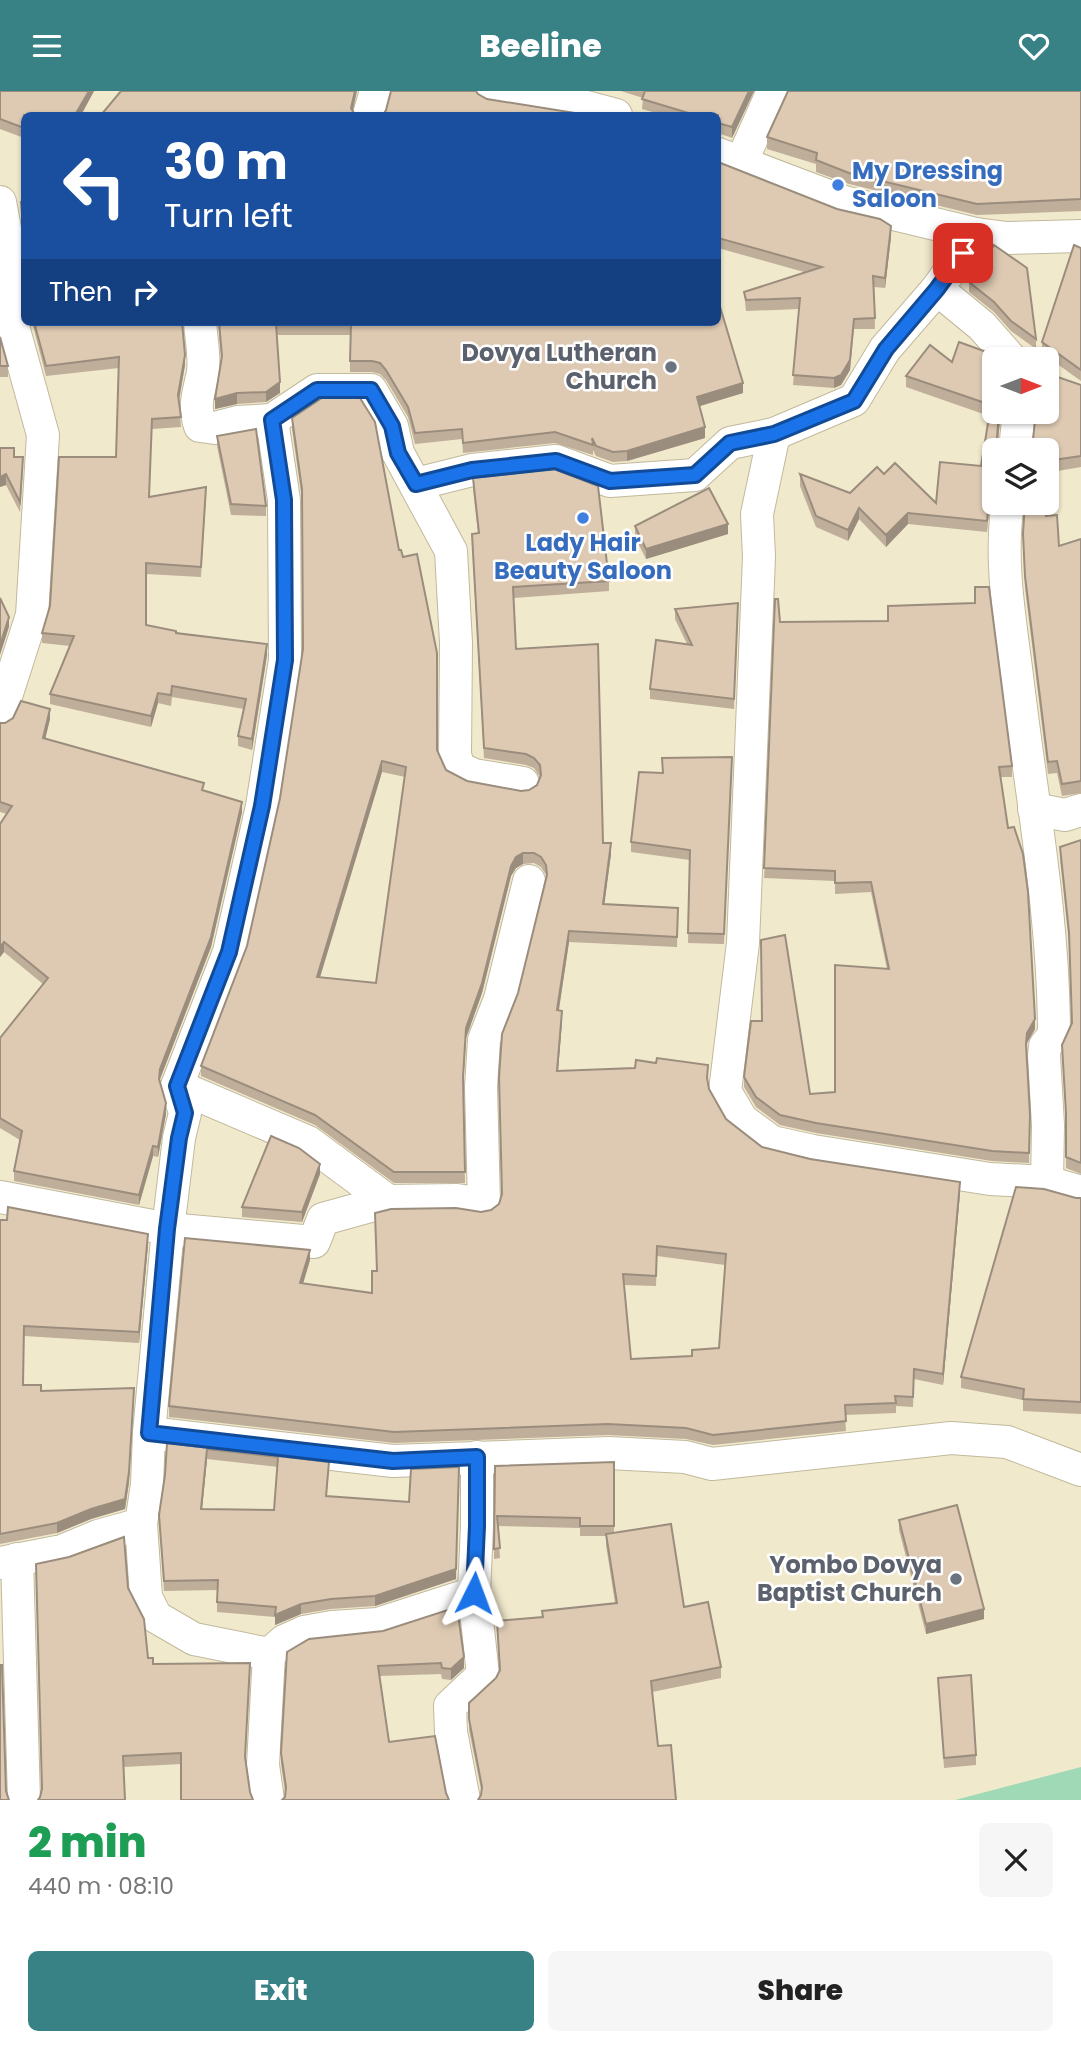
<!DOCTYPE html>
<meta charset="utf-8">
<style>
body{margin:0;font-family:Poppins,sans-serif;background:#f6f6f6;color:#222;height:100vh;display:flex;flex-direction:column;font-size:26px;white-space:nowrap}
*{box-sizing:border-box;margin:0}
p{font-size:23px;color:#767676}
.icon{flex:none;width:38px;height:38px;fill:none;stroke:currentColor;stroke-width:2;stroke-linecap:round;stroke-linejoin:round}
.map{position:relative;height:1709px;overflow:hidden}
.side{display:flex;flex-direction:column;background:#fff;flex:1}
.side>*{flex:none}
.hud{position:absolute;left:21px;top:21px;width:700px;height:214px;border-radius:10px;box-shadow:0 2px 5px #0004;background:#1a4fa0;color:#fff;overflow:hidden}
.needle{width:46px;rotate:90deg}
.tools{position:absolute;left:982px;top:256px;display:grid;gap:14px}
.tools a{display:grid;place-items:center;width:77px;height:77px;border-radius:10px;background:#fff;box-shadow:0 2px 5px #0004;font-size:35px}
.pin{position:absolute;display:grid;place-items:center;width:60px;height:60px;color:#fff;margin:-30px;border-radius:14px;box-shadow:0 4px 10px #0006}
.me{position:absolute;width:77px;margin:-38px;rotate:3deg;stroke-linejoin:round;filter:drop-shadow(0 0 5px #0008)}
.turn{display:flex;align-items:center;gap:24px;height:147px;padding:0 28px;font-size:32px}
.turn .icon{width:91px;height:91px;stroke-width:2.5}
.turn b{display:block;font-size:49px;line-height:60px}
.then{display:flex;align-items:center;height:66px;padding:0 28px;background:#0003;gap:14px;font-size:26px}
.round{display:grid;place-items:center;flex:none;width:74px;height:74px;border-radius:10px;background:#f6f6f6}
.overview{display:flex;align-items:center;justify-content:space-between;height:119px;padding:0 28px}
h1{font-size:42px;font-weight:800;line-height:52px;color:#1e9e55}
.cta{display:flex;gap:14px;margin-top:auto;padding:14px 28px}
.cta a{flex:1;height:80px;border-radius:10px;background:#388185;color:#fff;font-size:28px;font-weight:800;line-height:80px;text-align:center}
.cta a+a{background:#f6f6f6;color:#222}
header{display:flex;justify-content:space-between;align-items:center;height:91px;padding:0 28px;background:#388185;color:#fff;font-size:32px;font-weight:800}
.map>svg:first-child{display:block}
.green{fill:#9fd9b5}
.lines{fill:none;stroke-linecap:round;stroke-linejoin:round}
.minor-casing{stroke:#c1b99d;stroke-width:34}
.minor{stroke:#fff;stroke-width:32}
.wall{fill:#bfae9a;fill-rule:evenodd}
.shaded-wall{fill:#9b8d7d}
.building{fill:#decab3;stroke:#9b8d7d;stroke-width:2;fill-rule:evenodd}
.route-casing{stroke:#114b97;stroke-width:18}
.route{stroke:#1a73e8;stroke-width:12}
.shop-dot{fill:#3f7fe0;stroke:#fff;stroke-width:2.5}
.worship-dot{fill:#6b7280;stroke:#fff;stroke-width:2.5}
.labels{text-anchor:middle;stroke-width:5;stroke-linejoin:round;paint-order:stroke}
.shop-label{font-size:24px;font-weight:bold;fill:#366cbe;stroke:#fff;text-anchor:start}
.worship-label{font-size:24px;font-weight:bold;fill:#5b616d;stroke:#fff;text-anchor:end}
</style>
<header><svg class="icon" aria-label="menu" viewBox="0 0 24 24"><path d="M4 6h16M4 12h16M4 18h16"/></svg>Beeline<svg class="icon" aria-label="heart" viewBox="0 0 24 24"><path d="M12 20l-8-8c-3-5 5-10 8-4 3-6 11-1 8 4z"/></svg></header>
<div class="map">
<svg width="1081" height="1709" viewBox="0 0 1081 1709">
<rect width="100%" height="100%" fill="#f1e9cc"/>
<polygon class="green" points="1081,1676 1081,1709 955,1709"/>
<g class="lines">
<g class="minor-casing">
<g id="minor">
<polyline points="490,0 575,13 616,24"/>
<polyline points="369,24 376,0"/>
<polyline points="718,63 844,111 976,143 1007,147 1081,145"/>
<polyline points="741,72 773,0"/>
<polyline points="0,111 6,143 14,239 43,344 32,524 0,624"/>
<polyline points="937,198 982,235 1011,268"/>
<polyline points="272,329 317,299 371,299 392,335 398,362 451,460 456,552 455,664 459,677 474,684 523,692"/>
<polyline points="774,343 757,423 759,466 743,852 725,1000 742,1029 772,1051 813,1060 990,1088 1047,1091 1081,1101"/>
<polyline points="1015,359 1019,320"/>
<polyline points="416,393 472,379 556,370 610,390 695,384 730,352 774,343 854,309 885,258 937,198 976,143"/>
<path d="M1008 411C999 469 1010 528 1017 585 1031 704 1054 824 1054 944L1045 955 1044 965 1048 1034 1047 1091"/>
<polyline points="1034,718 1065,724 1081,719"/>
<polyline points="177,995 308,1051 388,1110 457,1109 484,1113 481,996 484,949 500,908 529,790"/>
<polyline points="0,1106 168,1138 314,1151 323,1128 388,1110"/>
<polyline points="149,1342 393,1370 609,1362 685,1366 712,1373 951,1347 1007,1351 1081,1379"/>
<polyline points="141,1433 146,1506 156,1526 194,1548 269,1563 263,1674 268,1709"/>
<polyline points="17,1468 24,1709"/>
<path d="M0 1472 62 1460 98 1445 141 1433 147 1393 149 1342 168 1138 179 1047 185 1022 177 995 229 861 262 715 285 569 284 409 272 329 238 331 215 337 200 335C193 313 199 302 203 281 205 265 201 247 200 231"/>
<polyline points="269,1563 284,1550 304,1541 332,1536 378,1533 474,1502"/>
<polyline points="464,1709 451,1641 450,1615 483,1584 474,1502 477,1435 477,1366"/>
</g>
</g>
<use href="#minor" class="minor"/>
</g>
<g class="wall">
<polygon points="0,0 94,0 81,24 24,24 24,47 0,38"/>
<polygon points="621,0 754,0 732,47 718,42 718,24 663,24 642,18 643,7"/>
<polygon points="1081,0 1081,120 977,124 849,93 816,81 816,73 767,58 767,46"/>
<polygon points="718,71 891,146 885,197 874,196 875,238 854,238 850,279 841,294 834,297 793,294 799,218 746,220 744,201 804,181 718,157"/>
<polygon points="21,111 24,111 24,160 21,122"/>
<polygon points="994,154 1036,248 1036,258 1011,240 994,221 969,201 969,191"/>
<polygon points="1081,157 1081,290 1042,262 1042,251"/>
<polygon points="32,231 182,231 185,274 179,310 181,336 152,338 149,406 206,406 201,486 146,483 146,534 267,564 252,659 238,655 238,645 244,618 172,606 171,615 158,612 151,636 50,613 50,603 70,555 42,552 42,542 116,366 119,277 46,285"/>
<polygon points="218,231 718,231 743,302 699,315 705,347 627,370 613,371 596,365 593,359 593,364 555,352 463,362 462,348 415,353 408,326 386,289 380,283 372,281 350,281 350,244 277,244 280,302 266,311 237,313 215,318 221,268"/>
<polygon points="0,246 8,275 8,286 0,286"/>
<polygon points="998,268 994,320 1001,320 993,401 990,409 987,441 908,433 886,456 859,428 848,450 816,436 800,395 800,383 850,402 884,383 936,412 981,375 989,325 906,296 906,285 952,271"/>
<polygon points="1081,294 1081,376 1046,382 1046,359"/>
<path d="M292 327 399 459 437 659 446 679 467 690 521 700 529 699 537 694 540 686 534 677 526 674 484 667 472 453V443L478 442 473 398V387L609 490V500L514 507 516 558 603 752 611 763 604 813 678 817 677 856 569 851 559 919 562 930 558 980 708 985V991L709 998 726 1028 762 1056 960 1102 943 1294 914 1288 913 1316 896 1315V1322L845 1324 846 1340 713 1354 686 1348 608 1344 394 1352 169 1326V1315L310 1169 303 1192 372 1202 377 1180 481 1121 491 1119 499 1113 502 1104 518 902 546 784 541 776 534 772 523 773 516 777 511 785 482 902 466 947 463 993 465 1092H394L315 1034 201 985V975L247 855 280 707 303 559 302 409 292 338ZM382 681 405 686 376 892 320 886ZM657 1165 725 1174 719 1257 692 1265 631 1268 624 1194 656 1195Z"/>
<polygon points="217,345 266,415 266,425 231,424 217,355"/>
<polygon points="14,366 23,377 20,421 6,394 0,396"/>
<polygon points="1046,425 1059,455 1081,448 1081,702 1062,705 1057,682 1048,683 1025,497 1023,455"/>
<polygon points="635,435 728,443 646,468 635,446"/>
<polygon points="675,518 738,522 734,618 650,608 650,598 687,553 675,528"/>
<polygon points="780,531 1012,675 1012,686 1000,686 1035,938 1027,952 1026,960 1030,1024 1029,1072 992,1070 816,1042 780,1034 756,1016 744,996 744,986 810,1003 835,1001 887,878 871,801 835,803 835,790 764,787"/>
<polygon points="50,628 45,648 204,700 242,721 211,856 160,988 166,1023 158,1066 153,1065 139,1114 14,1090 14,1080 20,1049 0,1037 0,947 43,893 4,861 0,866 0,733 7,723 0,721 0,632"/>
<polygon points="732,666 724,853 688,852 690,769 631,761 631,751 662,682"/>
<polygon points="1081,749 1081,1083 1066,1077 1066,1030 1062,954 1072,933 1069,853 1060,767 1060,756"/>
<polygon points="320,1083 302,1131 242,1126 242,1116"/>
<polygon points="1076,1107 1081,1107 1081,1323 1023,1320 1023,1309 961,1297 961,1286"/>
<polygon points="0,1129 148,1153 139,1252 24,1245 23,1294 41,1300 134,1307 129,1391 125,1418 91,1428 57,1442 0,1453"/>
<path d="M167 1352 329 1371 327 1405 456 1488 375 1515 331 1518 301 1523 275 1534V1526L217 1521V1499L164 1500 159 1424 165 1384ZM207 1368 278 1376 274 1419 202 1418Z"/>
<polygon points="614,1371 614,1442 684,1516 721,1576 721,1587 652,1601 658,1655 482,1703 469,1639 469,1612 496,1587 500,1580 497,1530 542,1526 542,1520 615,1512 606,1454 606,1445 580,1445 580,1437 498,1435 500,1467 494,1468 495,1375"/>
<polygon points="899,1429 984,1528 926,1543 899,1439"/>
<polygon points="128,1497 148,1567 153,1573 250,1583 245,1669 250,1701 181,1673 124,1676 40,1706"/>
<polygon points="383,1540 464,1577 451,1589 442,1588 441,1583 379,1585 389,1651 446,1702 285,1706 285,1701 281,1673 281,1662"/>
<polygon points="938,1587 976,1664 976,1674 944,1677"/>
</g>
<g class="shaded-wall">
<polygon points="89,0 94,0 81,24 75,24"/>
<polygon points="355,0 357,0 352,24 351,17"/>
<polygon points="749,0 754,0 732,47 732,36"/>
<polygon points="891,135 891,146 885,197 885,187"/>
<polygon points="854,228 850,279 841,294 834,297 834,287"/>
<polygon points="185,264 185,274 178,314 178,304"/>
<polygon points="280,291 280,302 266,311 266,301"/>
<polygon points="743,292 743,302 697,316 697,306"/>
<polygon points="237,302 237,313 215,318 215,308"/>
<polygon points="999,320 1001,320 997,357 997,346"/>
<polygon points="705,336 705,347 627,370 627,360"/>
<polygon points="6,383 6,394 0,396 0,386"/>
<polygon points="994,388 994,400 990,409 987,441 990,398"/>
<polygon points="859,417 859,428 848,450 848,439"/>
<polygon points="908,422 908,433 886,456 886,444"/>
<polygon points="728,433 728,443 646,468 646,458"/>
<polygon points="9,526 9,536 0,564 0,554"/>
<polygon points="267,553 267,564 252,659 252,648"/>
<polygon points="158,602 158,612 151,636 151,625"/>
<polygon points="50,618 50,628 43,657 43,647"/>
<polygon points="382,670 382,681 317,896 317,886"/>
<polygon points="242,711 242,721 211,856 160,988 159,998 160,978"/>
<polygon points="611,752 611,763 603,824 603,813"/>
<polygon points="523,762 523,773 516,777 511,785 482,902 466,947 463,996 466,937 511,775 516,766"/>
<polygon points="569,840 569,851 557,930 557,919"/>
<polygon points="4,851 4,861 0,866 0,856"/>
<polygon points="562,920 562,930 557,991 557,980"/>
<polygon points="1035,928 1035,938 1027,952 1026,963 1027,942"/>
<polygon points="166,1012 166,1023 158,1066 158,1056"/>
<polygon points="153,1055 153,1065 139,1114 139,1104"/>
<polygon points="320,1073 320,1083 302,1131 302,1121"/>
<polygon points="960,1091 960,1102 943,1294 943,1283"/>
<polygon points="148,1143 148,1153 139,1252 139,1241"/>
<polygon points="310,1159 310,1169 300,1203 300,1192"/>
<polygon points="134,1297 129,1391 125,1418 91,1428 57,1442 57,1432 91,1418"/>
<polygon points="207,1358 207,1368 201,1428 201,1418"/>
<polygon points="459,1376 456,1488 375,1515 375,1505"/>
<polygon points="301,1513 301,1523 275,1534 275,1524"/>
<polygon points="984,1518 984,1528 926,1543 926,1533"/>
<polygon points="464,1566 464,1577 451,1589 451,1578"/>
</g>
<g class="building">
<polygon points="0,0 89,0 75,24 24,24 24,37 0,28"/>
<polygon points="121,0 355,0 351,17 355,24 101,24"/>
<polygon points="391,0 476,0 478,3 487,8 575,22 574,24 383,24 386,19"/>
<polygon points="645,0 749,0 732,36 718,32 718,24 695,24 642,8"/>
<polygon points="788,0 1081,0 1081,108 977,113 849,82 816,69 817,62 767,46"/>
<polygon points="718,71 837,118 880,128 891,135 885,187 873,185 875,227 854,228 850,269 841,284 834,287 793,284 800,207 746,209 744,201 822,176 718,147"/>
<polygon points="21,111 24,111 24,149"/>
<polygon points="994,154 1027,177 1036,248 1011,230 994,211 969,191"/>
<polygon points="1074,154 1081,157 1081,279 1042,251"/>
<polygon points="718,209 743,292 697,306 705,336 627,360 613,361 596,355 592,347 593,354 555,341 463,352 462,338 415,342 408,316 386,279 380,272 372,270 350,270 351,233 276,233 280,291 266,301 237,302 215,308 222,265 219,231 718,231"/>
<polygon points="34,231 182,231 185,264 178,304 181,326 152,328 149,406 206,396 201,476 146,472 146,534 176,540 176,542 267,553 252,648 238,645 246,608 172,595 171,604 158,602 151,625 50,603 74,545 42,542 50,515 59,366 116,366 119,266 46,275"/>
<polygon points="0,246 8,275 0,275"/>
<polygon points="959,251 992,263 998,268 994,268 994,320 999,320 997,346 998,354 1002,359 994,359 994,388 990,398 987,430 908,422 886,444 859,417 848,439 816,425 800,383 850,402 877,376 884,383 895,372 936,412 940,371 981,375 991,314 906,285 930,254 952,271"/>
<polygon points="1046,282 1081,294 1081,365 1046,370 1046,359 1029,359 1033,349 1036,320 1046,320"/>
<path d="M322 307H360L375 331 399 459H401L403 466 417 463 437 562V659L446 679 467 690 521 700 529 699 537 694 541 684 540 674 534 667 526 663 484 657 472 443 479 442 473 387 554 378 598 395 609 490 513 496 516 558 598 553 603 752H611L603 813 678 817 677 846 569 840 557 919 562 920 557 980 635 977 636 969 656 972 657 967 708 974 707 987 709 998 726 1028 762 1056 810 1068 960 1091 943 1283 914 1278 913 1306 895 1305 896 1312 845 1314 846 1330 713 1344 686 1337 608 1333 394 1341 169 1315 185 1147 310 1159 300 1192 372 1202V1180H377L375 1122 391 1118 456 1117 481 1121 491 1119 499 1113 502 1103 499 986 502 943 518 902 547 784 546 774 541 766 534 762H523L516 766 511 775 482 892 466 937 463 986 465 1081H394L315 1024 201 975 247 855 280 707 303 558 302 398 292 327ZM382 670 406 676 376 892 317 886ZM657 1155 726 1163 719 1257 692 1259V1265L631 1268 623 1183 656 1185Z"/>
<polygon points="256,338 266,415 231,413 217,345"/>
<polygon points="0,357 14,357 14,366 23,366 20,411 6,383 0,386"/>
<polygon points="709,397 728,433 646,458 635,435"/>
<polygon points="1025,411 1045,411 1046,425 1057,424 1059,455 1081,448 1081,690 1062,693 1057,670 1048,671 1025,485 1023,443"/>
<polygon points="975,496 989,496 1012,675 999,676 1008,737 1014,736 1023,763 1028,801 1035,928 1027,942 1026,953 1030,1024 1029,1062 992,1060 816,1032 780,1024 756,1006 744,986 751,930 762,930 761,849 785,844 810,1003 835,1001 835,874 889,878 871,791 835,792 835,780 764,777 775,508 778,508 780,531 888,530 888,515 975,512"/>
<polygon points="0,507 9,526 0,554"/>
<polygon points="738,512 734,608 650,598 656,549 692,554 675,518"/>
<polygon points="21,610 50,618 43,647 204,692 202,699 242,711 211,846 160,978 159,988 166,1012 158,1056 153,1055 139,1104 14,1080 22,1040 0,1027 0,947 48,887 4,851 0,856 0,733 12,715 0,711 0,632 5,632 13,627"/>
<polygon points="732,666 724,843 688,842 690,759 631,751 639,681 663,682 662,667"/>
<polygon points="1081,749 1081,1072 1066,1066 1066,1022 1062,954 1072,932 1069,841 1060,756"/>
<polygon points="271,1045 299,1057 320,1073 302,1121 242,1116"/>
<polygon points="1016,1096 1044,1098 1076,1107 1081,1107 1081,1311 1023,1308 1024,1298 961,1286"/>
<polygon points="8,1116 148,1143 139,1241 24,1235 23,1294 41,1294 41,1300 134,1297 129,1381 125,1408 91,1418 57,1432 0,1443 0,1129 7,1129"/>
<path d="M167 1352 329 1371 326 1405 409 1411 411 1378 459 1376 456 1478 375 1505 331 1508 301 1513 275 1524 276 1516 217 1511 218 1489 164 1490 159 1424 165 1384ZM207 1358 278 1366 274 1419 201 1418Z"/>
<polygon points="614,1371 614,1435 580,1435 580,1427 497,1425 500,1457 494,1458 495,1375"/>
<polygon points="957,1414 984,1518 926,1533 899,1429"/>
<polygon points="671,1433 684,1516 708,1511 721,1576 651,1590 658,1655 671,1654 676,1709 478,1709 481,1704 482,1696 469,1628 469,1612 496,1587 500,1579 497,1530 543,1526 542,1520 617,1512 606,1443"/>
<polygon points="124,1446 128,1497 144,1528 148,1567 153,1567 153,1573 250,1572 245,1666 250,1701 253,1709 181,1709 181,1662 123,1665 125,1709 38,1709 40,1706 42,1698 36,1473 69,1466"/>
<polygon points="457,1516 464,1566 451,1578 442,1577 441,1572 378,1575 389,1651 435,1645 446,1702 449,1709 282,1709 285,1706 286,1696 281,1662 287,1561 309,1548 383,1540"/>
<polygon points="0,1574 2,1574 6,1700 9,1709 0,1709"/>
<polygon points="971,1584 976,1664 944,1667 938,1587"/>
</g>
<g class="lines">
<g class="route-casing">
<polyline id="route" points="474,1502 477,1435 477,1366 393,1370 149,1342 167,1138 179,1047 185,1022 177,995 229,861 262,715 285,569 284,409 272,329 317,299 371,299 392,335 398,362 416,393 472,379 556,370 610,390 695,384 730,352 774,343 854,310 886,258 937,198 963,162"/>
</g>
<use href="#route" class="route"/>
</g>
<g class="shop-dot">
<circle cx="838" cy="94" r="7"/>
<circle cx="583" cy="427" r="7"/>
</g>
<g class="worship-dot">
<circle cx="671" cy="276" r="7"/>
<circle cx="956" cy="1488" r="7"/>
</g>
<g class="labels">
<g class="shop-label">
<text x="852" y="88">My Dressing<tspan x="852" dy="28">Saloon</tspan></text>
<text x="583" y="460" text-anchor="middle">Lady Hair<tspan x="583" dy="28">Beauty Saloon</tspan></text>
</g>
<g class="worship-label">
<text x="657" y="270">Dovya Lutheran<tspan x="657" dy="28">Church</tspan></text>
<text x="942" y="1482">Yombo Dovya<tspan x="942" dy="28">Baptist Church</tspan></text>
</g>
</g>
</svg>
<div class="tools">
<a><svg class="needle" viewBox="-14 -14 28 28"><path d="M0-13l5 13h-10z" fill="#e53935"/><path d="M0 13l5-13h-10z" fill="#767676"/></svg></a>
<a><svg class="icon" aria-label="layers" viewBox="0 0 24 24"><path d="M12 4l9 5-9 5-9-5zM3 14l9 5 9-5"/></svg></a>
</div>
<div class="pin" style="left:963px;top:162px;background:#d93025"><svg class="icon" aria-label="arrive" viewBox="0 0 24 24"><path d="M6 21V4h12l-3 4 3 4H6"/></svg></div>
<svg class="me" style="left:474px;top:1502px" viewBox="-20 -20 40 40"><path d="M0-17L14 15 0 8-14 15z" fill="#1a73e8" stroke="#fff" stroke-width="4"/></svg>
<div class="hud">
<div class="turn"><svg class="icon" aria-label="left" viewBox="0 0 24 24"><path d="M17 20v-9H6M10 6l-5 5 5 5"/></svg><div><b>30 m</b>Turn left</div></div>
<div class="then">Then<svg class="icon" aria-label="right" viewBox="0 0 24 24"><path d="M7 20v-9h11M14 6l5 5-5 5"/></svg></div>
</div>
</div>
<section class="side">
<div class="overview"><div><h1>2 min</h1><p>440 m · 08:10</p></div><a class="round"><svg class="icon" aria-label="close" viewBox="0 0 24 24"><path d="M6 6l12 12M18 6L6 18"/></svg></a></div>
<div class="cta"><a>Exit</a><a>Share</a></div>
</section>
